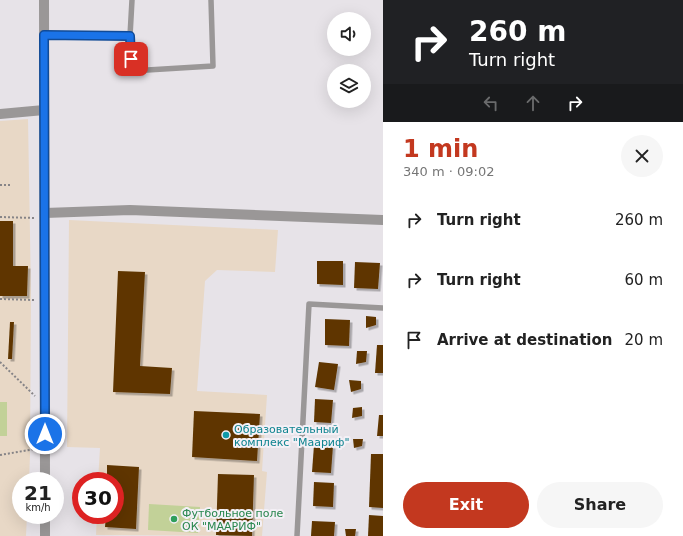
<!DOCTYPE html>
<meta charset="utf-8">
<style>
body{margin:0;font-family:"DejaVu Sans",sans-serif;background:#f6f6f6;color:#222;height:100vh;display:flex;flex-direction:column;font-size:15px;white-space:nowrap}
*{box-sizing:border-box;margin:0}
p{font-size:13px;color:#767676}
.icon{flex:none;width:22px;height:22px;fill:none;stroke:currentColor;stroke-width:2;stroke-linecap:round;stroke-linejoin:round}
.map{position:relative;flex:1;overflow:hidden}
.side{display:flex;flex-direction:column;background:#fff;width:300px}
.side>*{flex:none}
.hud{background:#202124;color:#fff;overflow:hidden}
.fabs{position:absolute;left:327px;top:12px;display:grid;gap:8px}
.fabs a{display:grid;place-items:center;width:44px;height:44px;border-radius:50%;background:#fff;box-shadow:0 4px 16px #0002;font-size:20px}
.speed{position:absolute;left:12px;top:472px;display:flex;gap:8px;font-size:20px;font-weight:700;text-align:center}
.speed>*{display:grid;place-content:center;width:52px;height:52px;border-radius:50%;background:#fff;box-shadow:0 4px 16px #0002;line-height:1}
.speed small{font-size:10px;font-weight:400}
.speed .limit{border:6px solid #d22;background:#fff;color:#111}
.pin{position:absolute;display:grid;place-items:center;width:34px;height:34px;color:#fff;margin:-17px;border-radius:8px;box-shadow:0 2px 6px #0006}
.me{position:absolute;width:44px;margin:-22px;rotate:0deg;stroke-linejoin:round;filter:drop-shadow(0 0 3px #0008)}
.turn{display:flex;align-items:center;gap:14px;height:84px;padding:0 20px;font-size:18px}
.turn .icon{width:52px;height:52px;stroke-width:2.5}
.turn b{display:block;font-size:28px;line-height:34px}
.lanes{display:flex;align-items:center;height:38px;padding:0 20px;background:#0003;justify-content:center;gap:20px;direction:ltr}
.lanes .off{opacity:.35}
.round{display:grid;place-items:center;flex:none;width:42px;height:42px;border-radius:21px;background:#f6f6f6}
.summary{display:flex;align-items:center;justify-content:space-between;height:68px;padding:0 20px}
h1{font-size:24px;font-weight:600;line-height:30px;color:#c3381f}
.cta{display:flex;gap:8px;margin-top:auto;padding:8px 20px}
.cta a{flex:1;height:46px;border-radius:24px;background:#c3381f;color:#fff;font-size:16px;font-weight:600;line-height:46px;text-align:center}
.cta a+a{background:#f6f6f6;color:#222}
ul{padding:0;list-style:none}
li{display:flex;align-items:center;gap:12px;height:60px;padding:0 20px}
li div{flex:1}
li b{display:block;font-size:15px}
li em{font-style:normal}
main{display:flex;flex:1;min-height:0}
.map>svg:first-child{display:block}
.education{fill:#e8d8c6}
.green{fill:#c2d198}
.building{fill:#5e3600;filter:url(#shadow)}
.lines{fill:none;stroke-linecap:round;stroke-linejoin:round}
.path{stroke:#868487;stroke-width:2;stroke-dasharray:2 2;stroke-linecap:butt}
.service{stroke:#9a9797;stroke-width:5.5}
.minor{stroke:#9a9797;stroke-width:10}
.route-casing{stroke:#114b97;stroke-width:10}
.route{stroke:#1a73e8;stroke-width:7}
.culture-dot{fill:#0f9aa8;stroke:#f4f0f6;stroke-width:1.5}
.leisure-dot{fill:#2e9e5b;stroke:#f4f0f6;stroke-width:1.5}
.labels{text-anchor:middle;stroke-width:4;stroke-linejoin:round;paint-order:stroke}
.culture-label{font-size:11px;fill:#0d838f;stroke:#f4f0f6;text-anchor:start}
.leisure-label{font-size:11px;fill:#27864d;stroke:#f4f0f6;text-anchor:start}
</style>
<main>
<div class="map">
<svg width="383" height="536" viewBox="0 0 383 536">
<defs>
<filter id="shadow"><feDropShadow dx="2.5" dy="2.5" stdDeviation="0" flood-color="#0004"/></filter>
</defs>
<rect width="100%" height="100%" fill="#e7e3e8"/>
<g class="education">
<polygon points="28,119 31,293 30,455 29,481 21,481 21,515 27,515 26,536 0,536 0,121"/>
<polygon points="69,220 278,230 275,272 217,270 205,281 197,391 267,395 262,471 267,472 262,536 96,535 97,515 115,515 115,481 98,481 100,448 67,447"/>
</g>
<g class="green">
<rect x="0" y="402" width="7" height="34"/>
<polygon points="149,504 200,507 198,533 148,530"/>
</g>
<g class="building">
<polygon points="0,221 13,221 13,266 28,266 27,296 0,296"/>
<polygon points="317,261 343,261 343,285 317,284"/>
<polygon points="355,262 380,263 378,289 354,288"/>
<polygon points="118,271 145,272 140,366 172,368 170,394 113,392"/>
<polygon points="366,316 376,317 376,325 366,328"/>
<polygon points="325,319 350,320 349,346 325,345"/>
<polygon points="10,322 14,322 12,359 8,359"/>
<polygon points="377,345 383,345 383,373 375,373"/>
<polygon points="357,351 367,351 366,362 356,364"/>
<polygon points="319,362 338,364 334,390 315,387"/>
<polygon points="349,380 361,381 361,389 351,392"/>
<polygon points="315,399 333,400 331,423 314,422"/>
<polygon points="362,407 362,416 352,418 353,408"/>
<polygon points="194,411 260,414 257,461 192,457"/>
<polygon points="379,415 383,415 383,436 377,436"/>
<polygon points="353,439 363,439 362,446 354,448"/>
<polygon points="314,445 333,446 331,473 312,472"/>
<polygon points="371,454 383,454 383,508 369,507"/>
<polygon points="107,465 139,467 136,529 105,527 106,515 115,515 115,481 107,481"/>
<polygon points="218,474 254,475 252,536 216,535"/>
<polygon points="314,482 334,483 333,507 313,506"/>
<polygon points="369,515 383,516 383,536 368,536"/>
<polygon points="312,521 335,522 334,536 311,536"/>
<polygon points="345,529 356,529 355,536 346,536"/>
</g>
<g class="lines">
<g class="path">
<polyline points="0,185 11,185"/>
<polyline points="0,217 35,218"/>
<polyline points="0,299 34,300"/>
<polyline points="0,362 35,396"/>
<polyline points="0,455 35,449"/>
</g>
<g class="service">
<polyline points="132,0 130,36 131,71 213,66 211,0"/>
<polyline points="44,35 130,36"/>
<polyline points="297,536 309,304 383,308"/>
</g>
<g class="minor">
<polyline points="44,0 45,481"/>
<polyline points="0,114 44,110"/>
<polyline points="45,213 130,210 383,220"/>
<polyline points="45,515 45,536"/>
</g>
</g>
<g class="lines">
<g class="route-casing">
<polyline id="route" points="45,434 44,35 130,36 131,59"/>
</g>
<use href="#route" class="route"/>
</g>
<circle class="culture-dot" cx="226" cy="435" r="4"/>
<circle class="leisure-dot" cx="174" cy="519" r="4"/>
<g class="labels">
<g class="culture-label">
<text x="234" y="433">Образовательный<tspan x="234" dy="13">комплекс "Маариф"</tspan></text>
</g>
<g class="leisure-label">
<text x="182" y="517">Футбольное поле<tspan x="182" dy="13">ОК "МААРИФ"</tspan></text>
</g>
</g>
</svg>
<div class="fabs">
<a><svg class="icon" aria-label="sound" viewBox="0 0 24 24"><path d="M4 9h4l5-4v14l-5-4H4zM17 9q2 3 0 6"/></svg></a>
<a><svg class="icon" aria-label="layers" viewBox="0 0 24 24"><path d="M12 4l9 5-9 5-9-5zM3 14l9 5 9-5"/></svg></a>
</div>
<div class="speed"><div>21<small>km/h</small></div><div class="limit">30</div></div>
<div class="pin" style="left:131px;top:59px;background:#d93025"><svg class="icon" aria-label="arrive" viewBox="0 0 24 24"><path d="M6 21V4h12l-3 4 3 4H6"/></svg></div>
<svg class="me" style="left:45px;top:434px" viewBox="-20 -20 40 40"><circle r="17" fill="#1a73e8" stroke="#fff" stroke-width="3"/><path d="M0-11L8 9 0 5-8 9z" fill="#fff"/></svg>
</div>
<section class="side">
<div class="hud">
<div class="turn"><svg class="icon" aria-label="right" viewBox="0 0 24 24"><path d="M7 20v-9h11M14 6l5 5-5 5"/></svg><div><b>260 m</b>Turn right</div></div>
<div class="lanes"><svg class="icon off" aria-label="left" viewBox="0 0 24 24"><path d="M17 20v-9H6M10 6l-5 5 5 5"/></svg><svg class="icon off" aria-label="ahead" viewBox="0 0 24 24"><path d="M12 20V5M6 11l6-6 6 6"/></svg><svg class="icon" aria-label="right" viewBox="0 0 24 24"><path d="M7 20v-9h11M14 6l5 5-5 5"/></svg></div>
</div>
<div class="summary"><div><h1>1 min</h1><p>340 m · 09:02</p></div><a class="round"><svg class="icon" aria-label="close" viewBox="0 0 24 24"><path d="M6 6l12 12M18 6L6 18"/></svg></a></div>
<ul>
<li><svg class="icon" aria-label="right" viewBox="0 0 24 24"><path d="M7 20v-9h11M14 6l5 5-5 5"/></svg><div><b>Turn right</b></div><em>260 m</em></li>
<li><svg class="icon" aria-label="right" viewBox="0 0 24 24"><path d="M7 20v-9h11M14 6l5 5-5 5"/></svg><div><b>Turn right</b></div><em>60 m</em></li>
<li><svg class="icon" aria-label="arrive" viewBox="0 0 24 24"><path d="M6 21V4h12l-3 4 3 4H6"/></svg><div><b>Arrive at destination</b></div><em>20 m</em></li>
</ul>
<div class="cta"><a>Exit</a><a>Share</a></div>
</section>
</main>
